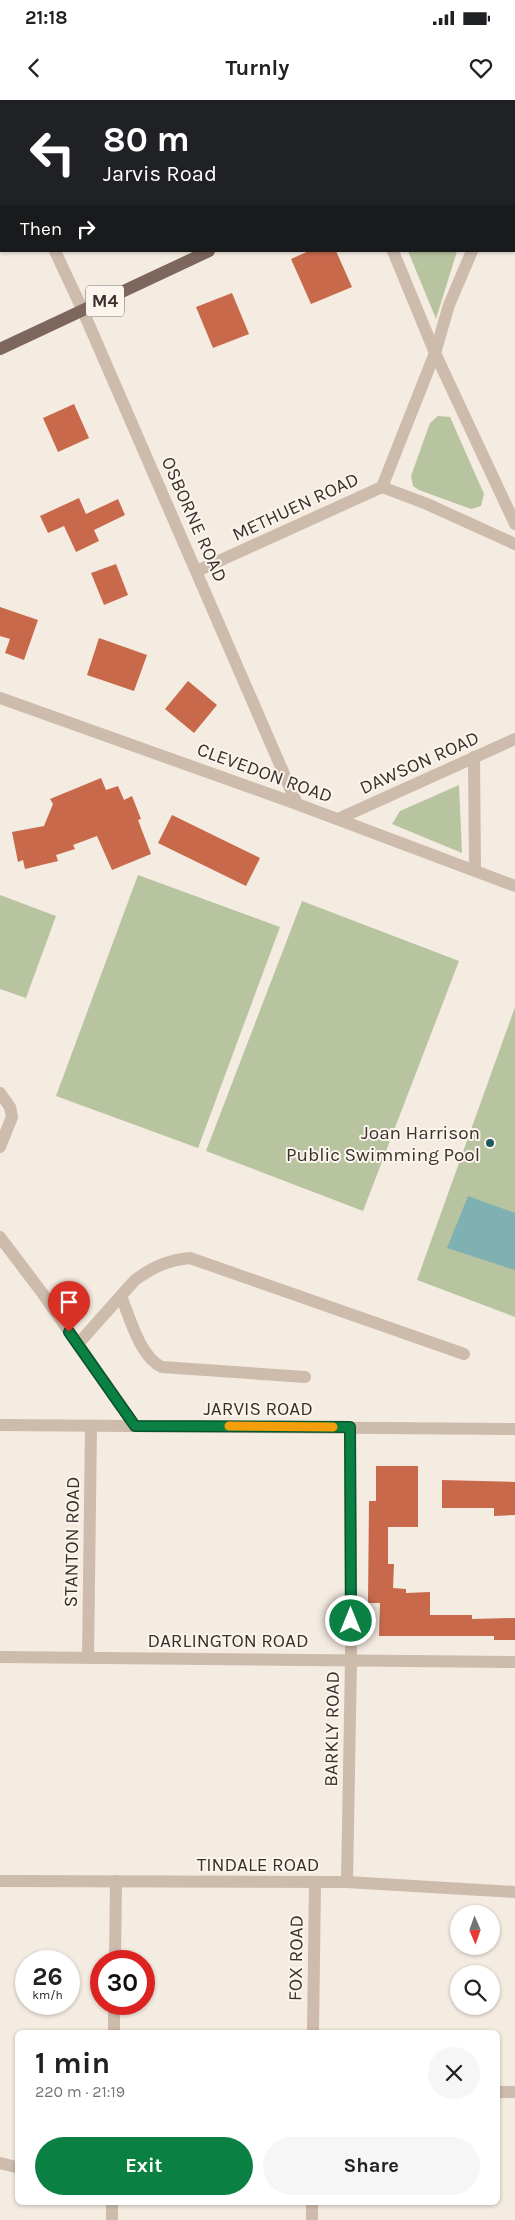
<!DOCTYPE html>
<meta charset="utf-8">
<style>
body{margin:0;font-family:Karla,sans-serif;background:#f6f6f6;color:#202124;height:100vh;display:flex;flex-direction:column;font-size:19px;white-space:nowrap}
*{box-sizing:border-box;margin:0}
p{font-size:16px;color:#757577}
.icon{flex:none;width:28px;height:28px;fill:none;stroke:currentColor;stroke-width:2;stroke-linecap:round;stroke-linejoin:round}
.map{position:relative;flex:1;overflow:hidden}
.drawer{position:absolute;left:15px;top:1930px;width:485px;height:175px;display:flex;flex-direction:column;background:#fff;border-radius:8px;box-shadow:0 1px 4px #0004}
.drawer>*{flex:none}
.banner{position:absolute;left:0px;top:0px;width:515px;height:152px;box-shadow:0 1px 4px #0004;background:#202124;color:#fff;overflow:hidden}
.needle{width:32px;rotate:178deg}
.fabs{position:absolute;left:450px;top:1805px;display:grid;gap:10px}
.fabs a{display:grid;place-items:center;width:50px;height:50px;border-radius:50%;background:#fff;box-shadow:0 1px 4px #0004;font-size:25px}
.speed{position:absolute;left:15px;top:1850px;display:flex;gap:10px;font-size:25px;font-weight:700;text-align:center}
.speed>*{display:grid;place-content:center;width:65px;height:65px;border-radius:50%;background:#fff;box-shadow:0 1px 4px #0004;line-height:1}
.speed small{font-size:12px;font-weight:400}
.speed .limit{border:8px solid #d22;background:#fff;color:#111}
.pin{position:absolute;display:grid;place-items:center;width:42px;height:42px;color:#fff;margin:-51px -21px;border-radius:50% 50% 50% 0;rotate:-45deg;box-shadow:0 0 5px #0007}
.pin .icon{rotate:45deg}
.me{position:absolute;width:55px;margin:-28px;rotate:0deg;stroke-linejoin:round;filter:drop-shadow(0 0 4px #0008)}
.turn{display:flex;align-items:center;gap:18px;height:105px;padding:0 20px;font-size:22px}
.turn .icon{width:65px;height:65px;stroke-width:2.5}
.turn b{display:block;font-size:35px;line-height:42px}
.then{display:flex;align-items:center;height:48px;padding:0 20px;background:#0003;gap:10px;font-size:19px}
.round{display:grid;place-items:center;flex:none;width:52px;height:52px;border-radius:26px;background:#f6f6f6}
.head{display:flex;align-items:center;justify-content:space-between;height:85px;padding:0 20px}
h1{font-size:30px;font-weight:700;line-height:38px}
.button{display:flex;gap:10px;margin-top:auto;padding:10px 20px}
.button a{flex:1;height:58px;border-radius:30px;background:#0b8043;color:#fff;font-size:20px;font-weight:700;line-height:58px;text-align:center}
.button a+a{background:#f6f6f6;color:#202124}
.status{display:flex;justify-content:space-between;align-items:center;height:35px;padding:0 25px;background:#fff;direction:ltr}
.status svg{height:14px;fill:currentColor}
header{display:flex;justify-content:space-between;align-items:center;height:65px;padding:0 20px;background:#fff;font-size:22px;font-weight:700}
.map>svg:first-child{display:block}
.green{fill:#b8c4a0}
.water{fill:#7fb0b2}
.building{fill:#c8694b}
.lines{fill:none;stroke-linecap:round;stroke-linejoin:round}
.minor{stroke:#cdbbac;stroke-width:12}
.major{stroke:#7d675c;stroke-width:12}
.route-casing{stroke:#07532c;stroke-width:12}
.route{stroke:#0b8043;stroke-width:9}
.slow{stroke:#f59e0b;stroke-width:9}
.poi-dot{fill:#1f5a5e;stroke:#fbf5ee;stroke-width:2}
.labels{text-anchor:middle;stroke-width:4;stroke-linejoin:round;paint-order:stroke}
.shield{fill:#fbf5ee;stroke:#756b66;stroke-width:1}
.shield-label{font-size:18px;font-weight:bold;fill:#3b302b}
.street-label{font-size:19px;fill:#3b302b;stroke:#fbf5ee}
.poi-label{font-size:19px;fill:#3b302b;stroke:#fbf5ee;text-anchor:end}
</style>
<div class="status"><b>21:18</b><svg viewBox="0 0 49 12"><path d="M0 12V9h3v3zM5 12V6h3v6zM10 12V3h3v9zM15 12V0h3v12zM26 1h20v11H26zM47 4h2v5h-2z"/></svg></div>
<header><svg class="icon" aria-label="back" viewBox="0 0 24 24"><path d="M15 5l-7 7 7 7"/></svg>Turnly<svg class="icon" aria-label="heart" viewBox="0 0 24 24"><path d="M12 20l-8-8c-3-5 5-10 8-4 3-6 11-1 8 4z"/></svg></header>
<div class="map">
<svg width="515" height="2120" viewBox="0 0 515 2120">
<rect width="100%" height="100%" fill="#f4ebe1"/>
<g class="green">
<polygon points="408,151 457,151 436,219"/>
<polygon points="438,316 450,317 484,394 481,406 471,409 419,390 413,386 411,376 430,323"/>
<polygon points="459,685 462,753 392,724 400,711"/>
<polygon points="138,775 280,827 198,1048 56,996"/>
<polygon points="0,795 56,816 26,898 0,889"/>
<polygon points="302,801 459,861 363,1111 206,1051"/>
<polygon points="515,907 515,1217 417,1180"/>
</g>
<polygon class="water" points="468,1096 515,1113 515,1170 447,1148"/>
<g class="building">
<polygon points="309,151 336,151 352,187 311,204 291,159"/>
<polygon points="232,193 249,234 213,248 196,207"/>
<polygon points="74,304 89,338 58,352 43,318"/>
<polygon points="79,398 86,414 118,399 125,415 94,430 99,441 76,452 64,426 48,433 40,416"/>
<polygon points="116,464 128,495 104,505 91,473"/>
<polygon points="0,507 38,520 24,560 5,553 10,539 0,536"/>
<polygon points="99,538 147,555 134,591 87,575"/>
<polygon points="188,581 217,605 194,633 165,609"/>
<polygon points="101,678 106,690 118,686 124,700 132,696 141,719 138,720 151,754 112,770 97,736 73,745 75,749 56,755 58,761 25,769 23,760 18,762 12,732 44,726 53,704 50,699"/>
<polygon points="172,715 260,758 246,786 158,743"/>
<polygon points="376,1366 418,1366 418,1427 388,1427 388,1464 394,1464 393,1488 406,1489 406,1493 430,1492 430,1515 472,1515 472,1519 515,1518 515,1540 494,1540 494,1536 379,1536 380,1503 368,1503 369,1401 376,1401"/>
<polygon points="442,1380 515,1382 515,1415 494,1416 494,1408 442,1408"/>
</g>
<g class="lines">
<g class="minor">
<polyline points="0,36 1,39"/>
<polyline points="514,72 515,70"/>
<polyline points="55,151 83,211 297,704"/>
<polyline points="393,151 435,253 515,424"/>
<polyline points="472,151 449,205 435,253 382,387 427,404 515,444"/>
<polyline points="197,471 382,387"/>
<polyline points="0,598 297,704 515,786"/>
<polyline points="474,657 475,770"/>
<polyline points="338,719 515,639"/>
<polyline points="0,993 10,1007 12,1017 0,1047"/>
<polyline points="0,1137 43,1194 135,1326"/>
<path d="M121 1196C130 1218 140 1257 162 1267L305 1277"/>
<path d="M78 1244 135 1180C153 1167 168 1160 190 1158L464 1254"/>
<polyline points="0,1325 515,1329"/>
<polyline points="0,1557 515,1562"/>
<polyline points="88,1558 91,1326"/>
<polyline points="0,1781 347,1782 515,1792"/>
<polyline points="347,1782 351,1560 350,1327"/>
<polyline points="115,1861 116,1781"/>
<polyline points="114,1932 114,1904"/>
<polyline points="313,1932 315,1783"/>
<polyline points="498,1992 515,1992"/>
<polyline points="0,2063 16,2067"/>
<polyline points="312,2102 312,2120"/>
<polyline points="112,2120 112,2102"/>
</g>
<g class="major">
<polyline points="514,2 515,2"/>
<polyline points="514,30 515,29"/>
<polyline points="0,249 209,151"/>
</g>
</g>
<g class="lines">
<g class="route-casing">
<polyline id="route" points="69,1232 135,1326 350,1327 351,1521"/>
</g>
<use href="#route" class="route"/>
<polyline class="slow" points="229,1326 333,1327"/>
</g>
<circle class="poi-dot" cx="490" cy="1043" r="5"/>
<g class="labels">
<rect class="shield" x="86" y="185.5" width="38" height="31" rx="4"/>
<g class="shield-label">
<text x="105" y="207">M4</text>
</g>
<g class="street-label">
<text transform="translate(295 406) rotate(-25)" y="7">METHUEN ROAD</text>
<text transform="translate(195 419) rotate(66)" y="7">OSBORNE ROAD</text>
<text transform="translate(419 662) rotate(-24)" y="7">DAWSON ROAD</text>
<text transform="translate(265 672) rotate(20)" y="7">CLEVEDON ROAD</text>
<text x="258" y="1315">JARVIS ROAD</text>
<text transform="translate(71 1442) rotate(-89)" y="7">STANTON ROAD</text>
<text x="228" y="1547">DARLINGTON ROAD</text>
<text transform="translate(331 1629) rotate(-89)" y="7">BARKLY ROAD</text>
<text x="258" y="1771">TINDALE ROAD</text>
<text transform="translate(295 1858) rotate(-89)" y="7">FOX ROAD</text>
</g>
<g class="poi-label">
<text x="480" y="1039">Joan Harrison<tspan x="480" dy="22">Public Swimming Pool</tspan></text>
</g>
</g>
</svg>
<div class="fabs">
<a><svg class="needle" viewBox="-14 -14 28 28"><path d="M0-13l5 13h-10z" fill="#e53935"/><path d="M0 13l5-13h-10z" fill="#757577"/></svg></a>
<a><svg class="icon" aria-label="search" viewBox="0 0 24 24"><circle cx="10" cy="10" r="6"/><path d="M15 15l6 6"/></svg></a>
</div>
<div class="speed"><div>26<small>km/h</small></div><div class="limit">30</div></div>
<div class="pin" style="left:69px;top:1232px;background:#d93025"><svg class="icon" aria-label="arrive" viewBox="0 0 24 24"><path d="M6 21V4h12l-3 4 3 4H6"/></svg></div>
<svg class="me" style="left:351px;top:1521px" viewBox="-20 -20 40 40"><circle r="17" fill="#0b8043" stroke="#fff" stroke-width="3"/><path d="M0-11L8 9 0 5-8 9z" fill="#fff"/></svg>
<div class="banner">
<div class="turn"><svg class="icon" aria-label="left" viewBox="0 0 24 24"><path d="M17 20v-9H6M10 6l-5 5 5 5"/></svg><div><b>80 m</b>Jarvis Road</div></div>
<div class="then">Then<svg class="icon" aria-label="right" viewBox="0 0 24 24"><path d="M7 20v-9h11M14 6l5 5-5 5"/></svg></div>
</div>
<section class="drawer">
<div class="head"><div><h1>1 min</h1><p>220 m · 21:19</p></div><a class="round"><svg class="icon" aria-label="close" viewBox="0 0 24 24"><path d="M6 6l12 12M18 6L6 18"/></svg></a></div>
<div class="button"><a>Exit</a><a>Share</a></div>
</section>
</div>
